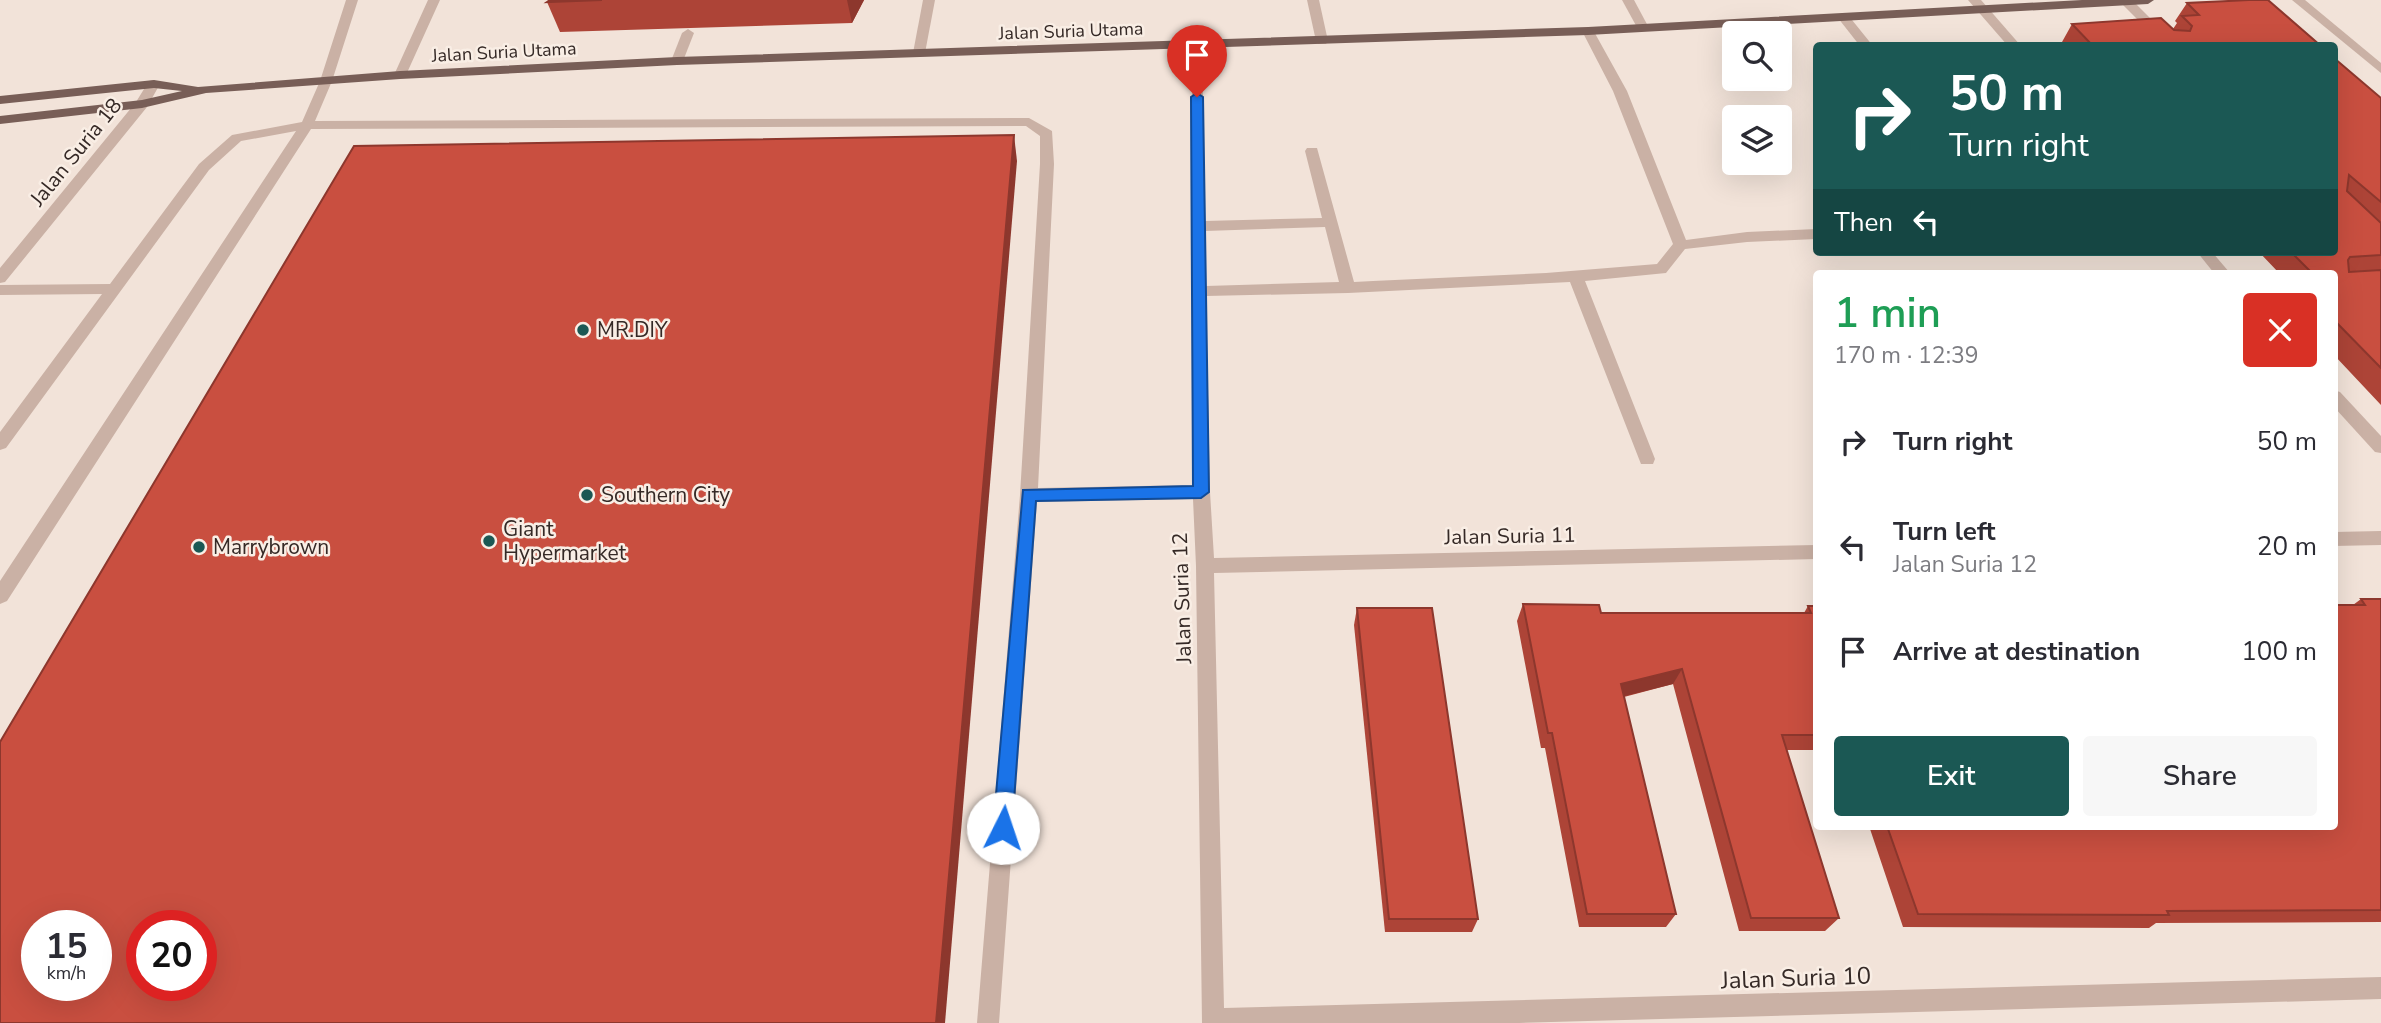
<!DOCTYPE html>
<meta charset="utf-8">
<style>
body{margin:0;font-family:"Nunito Sans",sans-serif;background:#f7f7f7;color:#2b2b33;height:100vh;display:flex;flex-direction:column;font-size:26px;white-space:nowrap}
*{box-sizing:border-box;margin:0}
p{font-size:23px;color:#7c7c81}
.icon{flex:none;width:38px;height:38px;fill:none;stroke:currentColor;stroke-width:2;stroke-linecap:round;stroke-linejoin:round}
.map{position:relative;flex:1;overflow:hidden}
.details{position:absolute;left:1813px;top:270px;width:525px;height:560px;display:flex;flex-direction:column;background:#fff;border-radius:7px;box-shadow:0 7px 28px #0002}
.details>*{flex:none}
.banner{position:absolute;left:1813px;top:42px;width:525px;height:214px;border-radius:7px;box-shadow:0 7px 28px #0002;background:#1b5854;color:#fff;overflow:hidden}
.buttons{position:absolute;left:1722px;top:21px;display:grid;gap:14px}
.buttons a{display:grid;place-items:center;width:70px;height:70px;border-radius:7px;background:#fff;box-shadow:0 7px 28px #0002;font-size:35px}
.speed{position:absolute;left:21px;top:910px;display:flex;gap:14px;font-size:35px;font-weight:700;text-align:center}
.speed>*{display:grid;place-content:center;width:91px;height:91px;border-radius:50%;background:#fff;box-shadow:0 7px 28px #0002;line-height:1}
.speed small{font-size:18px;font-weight:400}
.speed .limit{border:10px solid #d22;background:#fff;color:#111}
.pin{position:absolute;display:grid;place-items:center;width:60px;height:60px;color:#fff;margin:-72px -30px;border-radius:50% 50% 50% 0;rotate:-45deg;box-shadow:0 0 7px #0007}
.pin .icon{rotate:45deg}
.me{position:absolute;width:77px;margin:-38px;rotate:4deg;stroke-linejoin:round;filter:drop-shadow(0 0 5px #0008)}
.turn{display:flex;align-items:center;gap:24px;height:147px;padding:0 21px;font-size:32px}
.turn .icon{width:91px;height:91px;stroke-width:2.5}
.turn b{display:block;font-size:49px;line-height:60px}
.then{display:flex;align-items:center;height:66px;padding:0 21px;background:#0003;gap:14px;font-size:26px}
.round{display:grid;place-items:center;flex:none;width:74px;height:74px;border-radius:7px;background:#f7f7f7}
.summary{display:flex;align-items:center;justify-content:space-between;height:119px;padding:0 21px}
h1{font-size:42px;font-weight:600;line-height:52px;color:#1e9e55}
.primary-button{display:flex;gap:14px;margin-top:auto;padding:14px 21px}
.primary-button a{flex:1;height:80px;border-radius:7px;background:#1b5854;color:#fff;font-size:28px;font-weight:600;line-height:80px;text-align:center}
.primary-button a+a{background:#f7f7f7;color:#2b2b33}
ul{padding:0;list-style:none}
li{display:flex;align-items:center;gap:21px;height:105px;padding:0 21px}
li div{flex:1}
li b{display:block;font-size:26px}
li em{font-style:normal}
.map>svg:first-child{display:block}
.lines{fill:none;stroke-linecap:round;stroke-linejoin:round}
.minor{fill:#cab1a5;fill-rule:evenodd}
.major{fill:#785e57;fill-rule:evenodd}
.wall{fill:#ad4437}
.shaded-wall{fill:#8d372d}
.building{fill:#c94f40;stroke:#8d372d;stroke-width:2;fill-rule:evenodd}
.route{fill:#1a73e8;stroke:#114b97;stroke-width:2}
.poi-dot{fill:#1b5854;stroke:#f9eee5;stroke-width:2.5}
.labels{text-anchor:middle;stroke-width:5;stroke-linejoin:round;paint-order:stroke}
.far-street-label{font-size:18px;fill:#352926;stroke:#f9eee5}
.street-label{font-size:21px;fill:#352926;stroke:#f9eee5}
.poi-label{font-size:21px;fill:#352926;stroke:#f9eee5;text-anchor:start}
.near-street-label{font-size:24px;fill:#352926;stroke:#f9eee5}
</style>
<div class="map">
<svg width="2381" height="1023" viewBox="0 0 2381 1023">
<rect width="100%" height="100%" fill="#f2e3d9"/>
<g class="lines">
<g class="minor">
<path d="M346 0H358L332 81 315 121 1029 118 1052 131 1054 164 1038 488 1192 485V42L1196 41 1202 45 1205 221 1322 218 1305 151 1307 148H1317L1354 282 1373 281 1546 273 1657 264 1673 244 1613 91 1582 31 1588 27 1592 28 1627 91 1686 240 1747 232 1816 229V239L1747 242 1685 249 1666 273 1585 281 1655 459 1653 464H1641L1639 459 1570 282 1348 293 1206 296 1210 492 1214 558 1816 545V559L1214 573 1224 1008 2381 977V999L1519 1023H1202L1196 566 1193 499 1037 502 999 1023H977L1020 495 1040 164V136L1026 126 311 129 7 601 0 604V581L296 131 241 141 209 170 6 448 0 450V432L102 294 0 295V285L110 284 199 164 232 135 302 122 320 81ZM1325 227 1339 282 1206 286 1205 231Z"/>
<polygon points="428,0 440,0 406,75 405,78 395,78 394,75"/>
<polygon points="923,0 935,0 925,53 919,57 913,53"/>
<polygon points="1307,0 1319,0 1328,41 1326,44 1318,44 1316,41"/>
<polygon points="1622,0 1634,0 1649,28 1647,31 1639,31"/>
<polygon points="1968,0 1981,0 2021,46 2008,46"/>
<polygon points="2122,0 2132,0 2178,46 2164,46 2123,5"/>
<polygon points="2292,0 2305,0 2381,63 2381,73"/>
<polygon points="1844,14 1848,15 1873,46 1860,46 1838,18"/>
<polygon points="688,29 694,33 683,61 677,65 672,64 671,61 682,33"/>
<polygon points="154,80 160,84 147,107 5,282 0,283 0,268 136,102 149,81"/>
<polygon points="2197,252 2212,252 2230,273 2214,273"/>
<polygon points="2334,390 2340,392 2381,436 2381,453 2375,452 2334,407"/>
<polygon points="2381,531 2381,545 2334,546 2334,532"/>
</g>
<polygon class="major" points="2082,0 2154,0 2148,4 1588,35 677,65 400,79 206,93 142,108 0,124 0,116 142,100 182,91 154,88 0,104 0,96 154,80 198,87 400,71 677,57 1588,27"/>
</g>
<g class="wall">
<polygon points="550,0 864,0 852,23 560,32 547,2"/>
<polygon points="2187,3 2321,46 2065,46 2062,42 2072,24 2173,29 2177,23 2175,21"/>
<polygon points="2334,58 2381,98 2381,405 2334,355 2334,273 2279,273 2259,252 2334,252"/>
<polygon points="2361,599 2381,599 2381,922 2156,923 2149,928 1903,927 1869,826 2334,826 2353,605"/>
<polygon points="1523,604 1601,613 1804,613 1808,606 1816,606 1816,750 1786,750 1839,918 1825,931 1739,931 1673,684 1624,697 1676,914 1666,927 1579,927 1545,748 1541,748 1517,621"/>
<polygon points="1357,608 1478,919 1472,932 1385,932 1354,625"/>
</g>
<g class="shaded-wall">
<polygon points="847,0 864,0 852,23"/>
<polygon points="1014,135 1017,161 945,1023 936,1023"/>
<polygon points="1682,669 1673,684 1613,699 1621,684"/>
</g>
<g class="building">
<polygon points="550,0 602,0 547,2"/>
<polygon points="2249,0 2268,0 2321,46 2093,46 2072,24 2161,18 2174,30 2190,31 2192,26 2182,16 2199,15 2187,3"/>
<polygon points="2334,58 2381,98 2381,202 2349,175 2347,191 2381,223 2381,255 2350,257 2348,260 2349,272 2381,270 2381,368 2334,320 2334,273 2312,273 2291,252 2334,252"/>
<path d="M1014 135 936 1023H0V742L354 146ZM37 926H96V985H37ZM142 926H201V985H142Z"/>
<polygon points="2361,599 2381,599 2381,910 2167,911 2169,915 1918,914 1887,826 2334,826 2334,605 2365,605"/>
<polygon points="1523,604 1599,605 1601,613 1811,613 1808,606 1816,606 1816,735 1782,735 1839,918 1751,918 1682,669 1621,684 1676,914 1587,914 1552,733 1548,733"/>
<polygon points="1357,608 1432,608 1478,919 1389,919"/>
</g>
<polygon class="route" points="1197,93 1203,97 1209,492 1201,498 1036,501 1012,828 1010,835 1003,837 996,835 993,828 1023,490 1193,486 1191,97"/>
<g class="poi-dot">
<circle cx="583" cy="330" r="7"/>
<circle cx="587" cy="495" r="7"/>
<circle cx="489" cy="541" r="7"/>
<circle cx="199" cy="547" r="7"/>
</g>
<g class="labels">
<g class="far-street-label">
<text transform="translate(1071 31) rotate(-2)" y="6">Jalan Suria Utama</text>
<text transform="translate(504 52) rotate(-3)" y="6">Jalan Suria Utama</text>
</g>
<g class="street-label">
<text transform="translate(76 152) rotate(-51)" y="7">Jalan Suria 18</text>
<text transform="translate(1510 536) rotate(-1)" y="7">Jalan Suria 11</text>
<text transform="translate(1182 598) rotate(-92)" y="7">Jalan Suria 12</text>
</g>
<g class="poi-label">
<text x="597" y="337">MR.DIY</text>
<text x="601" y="502">Southern City</text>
<text x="503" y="536">Giant<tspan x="503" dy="24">Hypermarket</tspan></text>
<text x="213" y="554">Marrybrown</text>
</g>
<g class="near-street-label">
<text transform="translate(1796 978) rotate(-2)" y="8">Jalan Suria 10</text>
</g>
</g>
</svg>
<div class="buttons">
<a><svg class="icon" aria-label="search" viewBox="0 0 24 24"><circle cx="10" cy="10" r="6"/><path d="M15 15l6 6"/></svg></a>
<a><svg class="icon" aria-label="layers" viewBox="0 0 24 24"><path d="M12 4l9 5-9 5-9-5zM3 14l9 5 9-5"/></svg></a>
</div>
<div class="speed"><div>15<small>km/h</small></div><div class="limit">20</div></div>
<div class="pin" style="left:1197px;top:97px;background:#d93025"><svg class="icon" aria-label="arrive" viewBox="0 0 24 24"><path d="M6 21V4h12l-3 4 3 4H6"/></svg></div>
<svg class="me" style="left:1003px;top:828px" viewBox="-20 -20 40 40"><circle r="19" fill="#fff"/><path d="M0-13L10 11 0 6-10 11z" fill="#1a73e8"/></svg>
<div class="banner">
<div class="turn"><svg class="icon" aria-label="right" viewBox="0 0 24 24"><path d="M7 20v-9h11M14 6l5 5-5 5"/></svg><div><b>50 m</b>Turn right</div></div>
<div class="then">Then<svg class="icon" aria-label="left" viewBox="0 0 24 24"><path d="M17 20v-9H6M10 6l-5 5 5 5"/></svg></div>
</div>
<section class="details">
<div class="summary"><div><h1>1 min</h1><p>170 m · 12:39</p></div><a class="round" style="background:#d93025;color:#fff"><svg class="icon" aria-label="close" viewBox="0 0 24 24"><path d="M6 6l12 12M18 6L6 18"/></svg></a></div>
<ul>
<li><svg class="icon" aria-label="right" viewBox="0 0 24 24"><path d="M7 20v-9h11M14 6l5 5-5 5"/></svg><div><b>Turn right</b></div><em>50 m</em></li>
<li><svg class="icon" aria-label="left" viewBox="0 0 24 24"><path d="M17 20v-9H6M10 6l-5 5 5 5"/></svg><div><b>Turn left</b><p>Jalan Suria 12</p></div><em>20 m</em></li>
<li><svg class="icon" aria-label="arrive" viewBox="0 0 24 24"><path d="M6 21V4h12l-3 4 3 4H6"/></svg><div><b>Arrive at destination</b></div><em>100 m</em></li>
</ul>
<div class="primary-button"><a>Exit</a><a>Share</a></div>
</section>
</div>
